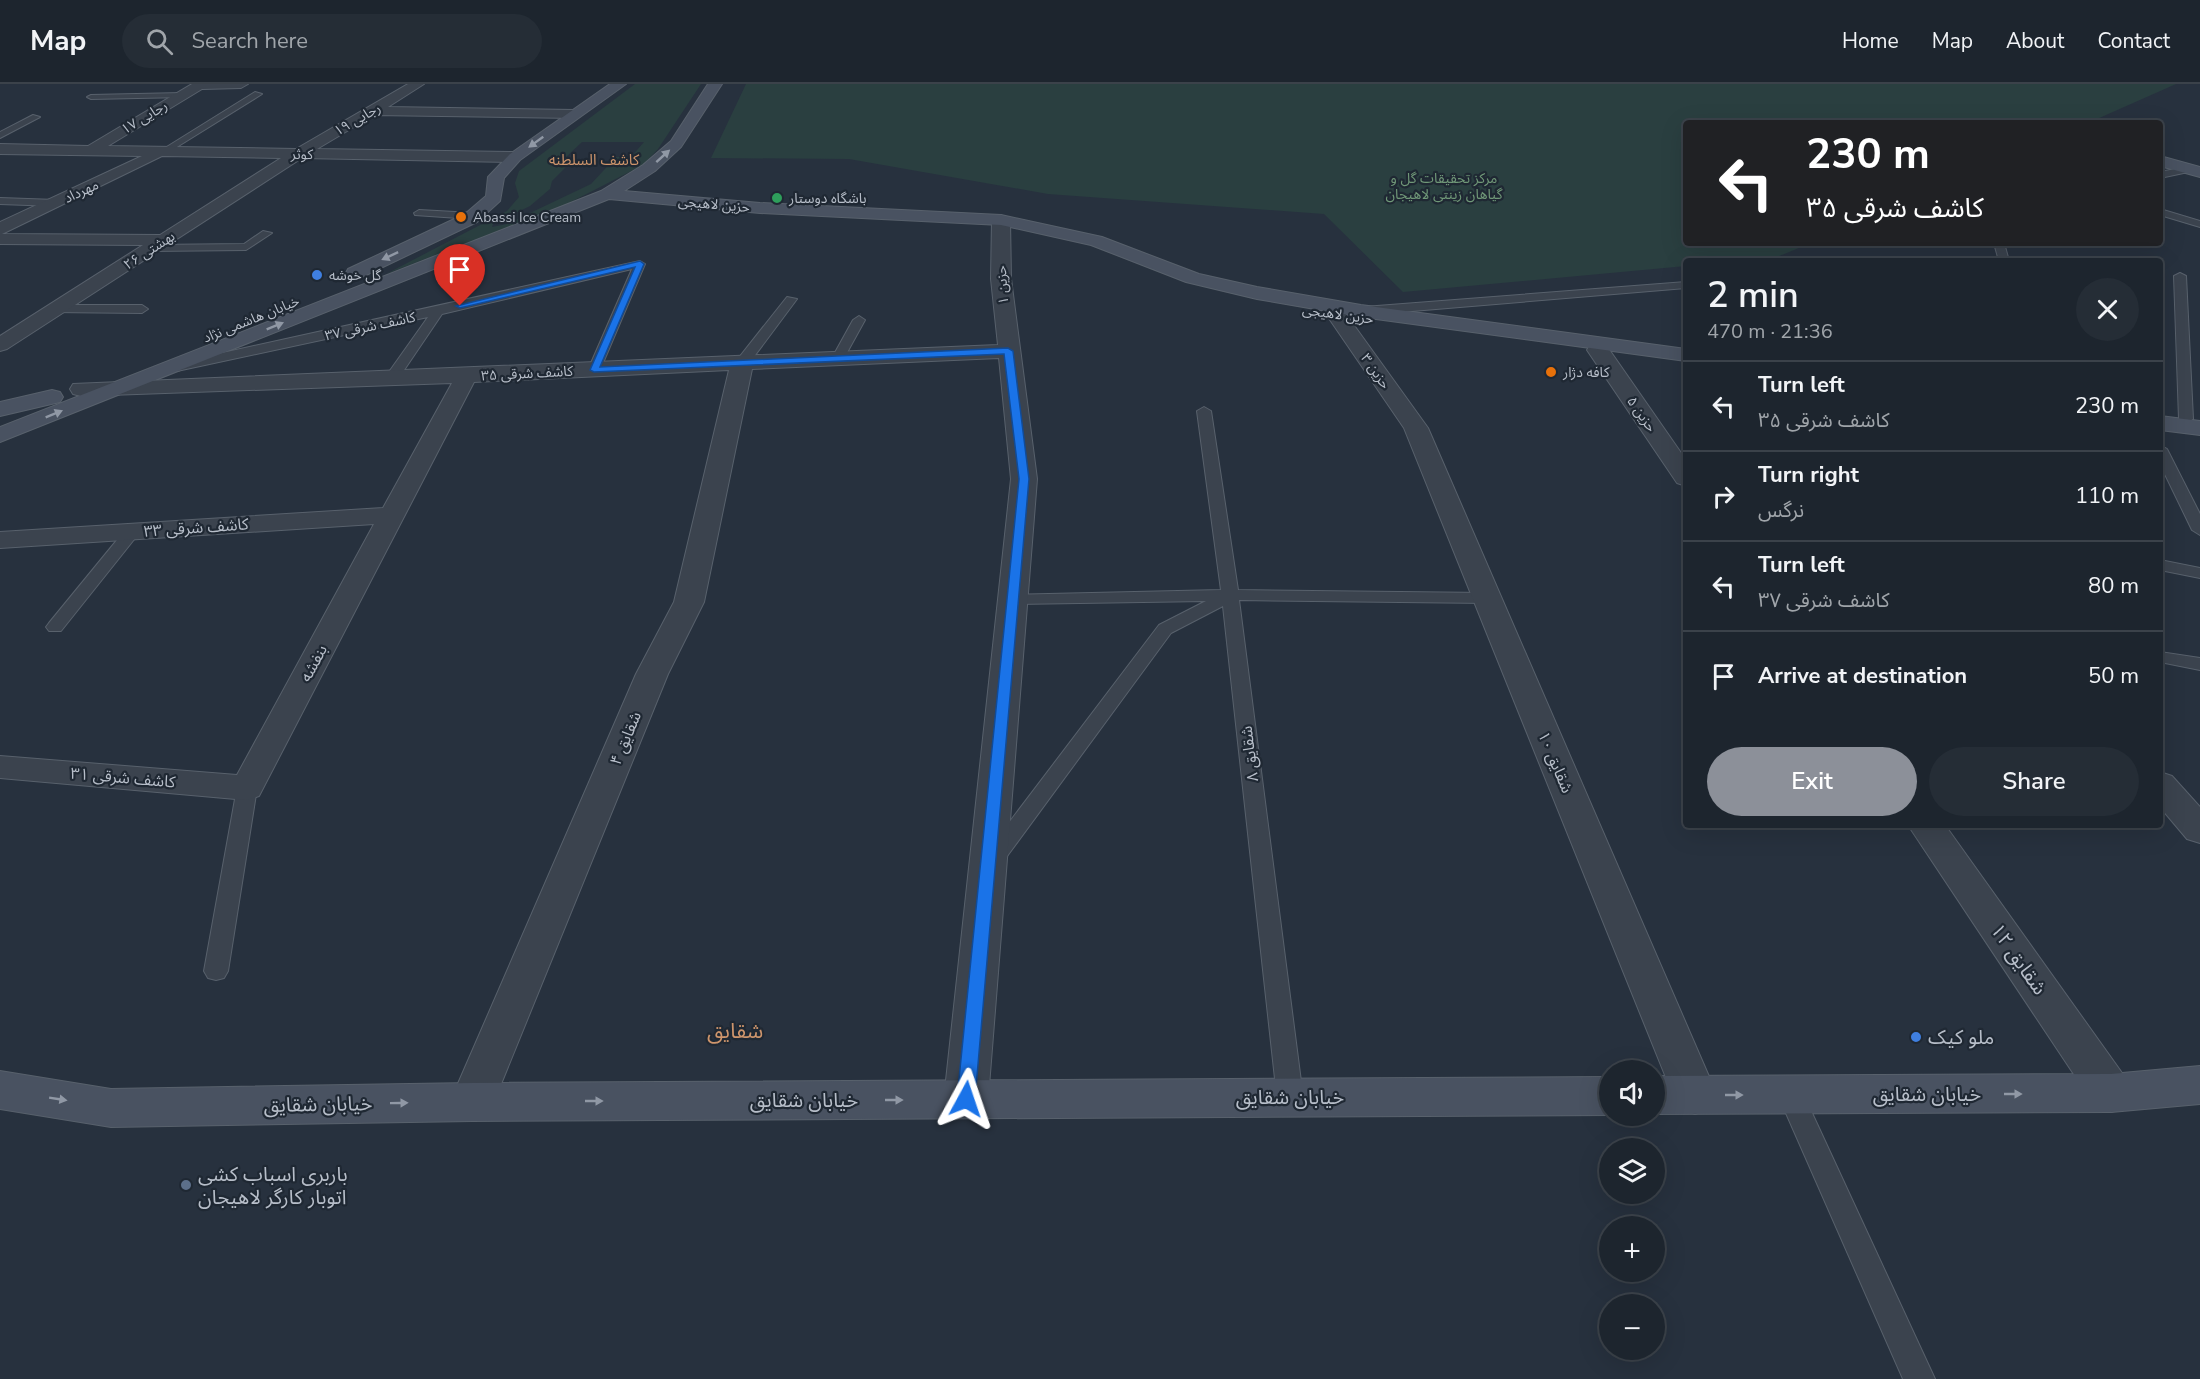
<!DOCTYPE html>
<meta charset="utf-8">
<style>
body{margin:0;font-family:"Nunito Sans","Noto Sans Arabic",sans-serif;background:#252d36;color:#f1f3f6;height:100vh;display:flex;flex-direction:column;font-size:22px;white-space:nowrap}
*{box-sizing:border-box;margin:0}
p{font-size:20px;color:#a0a5aa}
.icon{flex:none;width:33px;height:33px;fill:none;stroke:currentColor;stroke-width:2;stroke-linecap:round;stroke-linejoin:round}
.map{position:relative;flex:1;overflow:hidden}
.panel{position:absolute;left:1683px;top:174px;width:480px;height:570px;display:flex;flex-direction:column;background:#1d252e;border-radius:6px;box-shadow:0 6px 24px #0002,0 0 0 2px #3b424a}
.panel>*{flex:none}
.hud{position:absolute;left:1683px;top:36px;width:480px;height:126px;border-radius:6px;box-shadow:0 6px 24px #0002,0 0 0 2px #3b424a;background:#202124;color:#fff;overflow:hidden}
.tools{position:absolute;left:1599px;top:976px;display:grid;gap:12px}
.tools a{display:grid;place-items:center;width:66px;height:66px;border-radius:50%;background:#1d252e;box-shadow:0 6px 24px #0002,0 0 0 2px #3b424a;font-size:30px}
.pin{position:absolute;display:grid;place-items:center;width:51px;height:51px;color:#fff;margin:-62px -26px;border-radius:50% 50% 50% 0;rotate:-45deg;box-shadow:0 0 6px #0007}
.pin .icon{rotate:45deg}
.me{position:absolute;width:66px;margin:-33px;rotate:5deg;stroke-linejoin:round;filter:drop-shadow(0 0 4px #0008)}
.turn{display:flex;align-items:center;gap:21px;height:126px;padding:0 24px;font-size:27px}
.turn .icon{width:78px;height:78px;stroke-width:2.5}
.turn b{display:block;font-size:42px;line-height:51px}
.round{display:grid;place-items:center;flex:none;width:63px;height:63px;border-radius:32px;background:#252d36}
.overview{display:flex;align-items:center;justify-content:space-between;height:102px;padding:0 24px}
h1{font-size:36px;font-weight:600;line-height:45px}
.button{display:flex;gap:12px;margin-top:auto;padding:12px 24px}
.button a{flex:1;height:69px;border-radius:36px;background:#8c9099;color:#fff;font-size:24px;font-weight:600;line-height:69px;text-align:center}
.button a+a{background:#252d36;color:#f1f3f6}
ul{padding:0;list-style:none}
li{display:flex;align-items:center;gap:18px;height:90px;padding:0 24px;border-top:2px solid #3b424a}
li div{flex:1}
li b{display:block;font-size:22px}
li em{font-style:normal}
header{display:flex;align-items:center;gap:36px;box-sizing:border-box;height:84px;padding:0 30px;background:#1d252e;border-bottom:2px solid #3b424a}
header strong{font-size:28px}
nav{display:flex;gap:33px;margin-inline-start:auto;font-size:21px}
.search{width:420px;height:54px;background:#252d36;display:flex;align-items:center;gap:15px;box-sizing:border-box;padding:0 21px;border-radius:33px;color:#a0a5aa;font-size:22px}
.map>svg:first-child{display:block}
.green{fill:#2a3f40;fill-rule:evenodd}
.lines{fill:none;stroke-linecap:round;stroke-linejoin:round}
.lane-casing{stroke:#58616c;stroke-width:2}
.street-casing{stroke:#58616c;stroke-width:2}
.secondary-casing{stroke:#58616c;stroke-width:2}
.lane{fill:#3b434e;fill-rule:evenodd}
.street{fill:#3b434e;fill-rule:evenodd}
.secondary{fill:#495261;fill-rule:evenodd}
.oneway{fill:#9098a5}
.route{fill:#1a73e8;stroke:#114b97;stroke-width:1.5}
.leisure-dot{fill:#2e9e5b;stroke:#1f2833;stroke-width:2}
.food-dot{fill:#e8710a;stroke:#1f2833;stroke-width:2}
.shop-dot{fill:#3f7fe0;stroke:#1f2833;stroke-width:2}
.service-dot{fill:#5c6f8a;stroke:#1f2833;stroke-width:2}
.labels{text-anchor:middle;stroke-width:4.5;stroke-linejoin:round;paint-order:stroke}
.far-street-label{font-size:14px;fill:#b7bec9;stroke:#1f2833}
.far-park-label{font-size:14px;fill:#709878;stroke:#1f2833}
.far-poi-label{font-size:14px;fill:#b7bec9;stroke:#1f2833;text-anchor:start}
.far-neighbourhood-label{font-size:15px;fill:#ce956c;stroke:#1f2833}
.street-label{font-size:16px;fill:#b7bec9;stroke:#1f2833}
.near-street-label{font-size:20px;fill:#b7bec9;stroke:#1f2833}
.near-poi-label{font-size:20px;fill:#b7bec9;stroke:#1f2833;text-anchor:start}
.near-neighbourhood-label{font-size:21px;fill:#ce956c;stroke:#1f2833}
</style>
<header>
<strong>Map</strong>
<div class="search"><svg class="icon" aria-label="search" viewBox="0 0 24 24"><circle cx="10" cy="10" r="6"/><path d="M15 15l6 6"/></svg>Search here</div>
<nav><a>Home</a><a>Map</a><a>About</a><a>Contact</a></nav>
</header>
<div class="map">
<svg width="2200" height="1295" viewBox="0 0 2200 1295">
<rect width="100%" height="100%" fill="#27313e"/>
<g class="green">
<path d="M635 0H701L658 65 643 81 565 121 386 190 507 127 519 113 515 99 519 87ZM582 58H644L631 73H616L591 100 507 140 492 143 493 140 530 122 550 105 552 97 575 74H565Z"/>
<polygon points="746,0 2176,0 2088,39 1686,39 1686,159 1811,159 1777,173 1686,177 1686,182 1403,208 1324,130 1048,110 849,75 711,74"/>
</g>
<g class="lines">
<g class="lane-casing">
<g id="lane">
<polygon points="255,8 262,10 164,71 157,69"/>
<polygon points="182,9 185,13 91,15 87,13 91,11"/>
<polygon points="33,31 40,33 0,54 0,48"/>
<polygon points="2190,82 2193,83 2193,87 2160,94 2160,88"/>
<polygon points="0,114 56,116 61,119 56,122 0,120"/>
<polygon points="2160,125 2200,137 2200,143 2160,131"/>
<polygon points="419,126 473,129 478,132 473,135 415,131 414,129"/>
<polygon points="263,147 272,149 246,166 152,167 147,164 152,161 244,160"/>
<polygon points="1994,159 2004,159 2009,177 1999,177"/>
<polygon points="640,177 645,180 600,286 594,290 588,286 632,185 442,230 396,298 391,299 384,295 428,233 177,287 171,283 177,279"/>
<polygon points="2180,189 2186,192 2193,335 2186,339 2179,335 2174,192"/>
<polygon points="1686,198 1686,204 1364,231 1358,227 1364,223"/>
<polygon points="787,213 797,215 747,282 737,282 737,276"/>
<polygon points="56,221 142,221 148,225 142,229 52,228 50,225"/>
<polygon points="859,232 865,236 844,274 842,277 834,277 832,274 853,236"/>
<polygon points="1204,323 1211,327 1238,506 1487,509 1496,514 1487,519 1239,516 1303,1013 1299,1021 1290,1024 1281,1021 1277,1013 1223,522 1171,549 1002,779 994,781 986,779 983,773 1159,541 1206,517 1012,520 1003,515 1006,511 1221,506 1197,327"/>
<polygon points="2160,361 2167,365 2200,430 2200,451 2192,446 2160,380"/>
<polygon points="132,443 140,448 61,547 49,547 46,543 49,539 126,445"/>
<polygon points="2160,476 2200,484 2200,494 2160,486"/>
<polygon points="2160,568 2200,574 2200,586 2160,578"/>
<polygon points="247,697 254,699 257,704 228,887 224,894 216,896 208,894 204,887 237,704 240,699"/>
<polygon points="1791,1000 1800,1003 1935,1295 1903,1295 1778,1011 1782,1003"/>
</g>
</g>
<g class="street-casing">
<g id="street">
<path d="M192 0H248L241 4 202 5 108 62 296 65 408 0H424L388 23 575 26 582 30 575 34 374 31 317 65 515 68 523 73 515 78 302 74 7 265 0 267V252L143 161 0 160V138L142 72 0 70V60L88 62ZM162 72 281 74 160 151 2 150Z"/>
<polygon points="1001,131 1010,136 1011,195 1037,395 988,1015 982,1029 966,1034 950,1029 944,1015 1011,395 999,274 752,285 704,518 668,590 488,1032 472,1037 456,1032 450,1018 636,590 674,518 729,286 474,298 259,712 247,716 0,694 0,672 237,691 374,440 0,464 0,448 383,424 452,299 81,312 73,310 70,305 73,300 998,261 991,195 992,136"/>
<polygon points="1336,224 1343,226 1428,344 1717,1011 1711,1024 1695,1030 1679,1024 1673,1011 1404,344 1326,230 1329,226"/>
<polygon points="1598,260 1606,261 1686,376 1686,402 1677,399 1587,266 1590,261"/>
<polygon points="2160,688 2172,692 2200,723 2200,759 2187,755 2160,723"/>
<polygon points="1908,741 1945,741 2127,996 2133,1009 2127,1022 2111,1028 2095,1022"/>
</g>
</g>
<g class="secondary-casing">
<g id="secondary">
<polygon points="610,0 626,0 520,76 504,94 500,117 477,138 362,193 348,193 346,189 348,185 465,130 486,112 488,93 510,70"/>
<polygon points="708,0 722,0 681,63 655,87 624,107 760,119 1001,131 1102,153 1199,190 1257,203 1361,221 1686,265 1686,277 1361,233 1257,215 1186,198 1091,161 1001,141 760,129 609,115 0,358 0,343 601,107 643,81 671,57"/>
<polygon points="2160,72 2200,83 2200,93 2160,82"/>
<polygon points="52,306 60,308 63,313 60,318 0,332 0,318"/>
<polygon points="2160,332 2200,337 2200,351 2160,346"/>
<polygon points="2200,982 2200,1020 2111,1028 1654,1030 1654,992 2111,990"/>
<polygon points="0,987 111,1005 472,999 1610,993 1610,1031 472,1037 111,1043 0,1025"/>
</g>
</g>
<use href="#lane" class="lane"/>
<use href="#street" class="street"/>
<use href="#secondary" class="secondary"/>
</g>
<defs><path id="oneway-solid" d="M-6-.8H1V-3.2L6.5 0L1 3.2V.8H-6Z" transform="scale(1.5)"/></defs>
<g class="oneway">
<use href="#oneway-solid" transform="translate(536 58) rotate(144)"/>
<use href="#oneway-solid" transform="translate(663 72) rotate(-42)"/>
<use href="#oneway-solid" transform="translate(390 172) rotate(155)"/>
<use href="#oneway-solid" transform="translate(275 242) rotate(-22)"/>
<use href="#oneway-solid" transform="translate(54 330) rotate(-22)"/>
<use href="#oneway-solid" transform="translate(2013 1010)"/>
<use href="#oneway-solid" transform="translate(1734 1011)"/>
<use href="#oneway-solid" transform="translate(58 1015) rotate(9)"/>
<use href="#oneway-solid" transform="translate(894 1016)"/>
<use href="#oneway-solid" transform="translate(594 1017)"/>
<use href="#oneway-solid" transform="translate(399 1019) rotate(-1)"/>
</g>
<polygon class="route" points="640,177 644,180 600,283 1008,264 1013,267 1029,395 975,1015 973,1021 966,1023 960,1021 957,1015 1019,395 1004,270 594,288 590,286 635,183 460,224 456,222"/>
<circle class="leisure-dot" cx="777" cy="114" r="6"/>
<g class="food-dot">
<circle cx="461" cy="133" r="6"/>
<circle cx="1551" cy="288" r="6"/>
</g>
<g class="shop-dot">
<circle cx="317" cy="191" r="6"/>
<circle cx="1916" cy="953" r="6"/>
</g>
<circle class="service-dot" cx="186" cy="1101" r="6"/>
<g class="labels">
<g class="far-street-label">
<text transform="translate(144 33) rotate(-31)" y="5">رجایی ۱۷</text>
<text transform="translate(357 35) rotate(-30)" y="5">رجایی ۱۹</text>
<text transform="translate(302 70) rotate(1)" y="5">کوثر</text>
<text transform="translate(81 107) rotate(-25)" y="5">مهرداد</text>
<text transform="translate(714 120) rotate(5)" y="5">حزین لاهیجی</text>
<text transform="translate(149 166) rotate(-33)" y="5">بهشتی ۲۶</text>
<text transform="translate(1002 201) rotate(-94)" y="5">حزین ۱</text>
<text transform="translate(1338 230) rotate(8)" y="5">حزین لاهیجی</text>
<text transform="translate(251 235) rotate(-22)" y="5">خیابان هاشمی نژاد</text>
<text transform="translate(370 242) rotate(-12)" y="5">کاشف شرقی ۳۷</text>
<text transform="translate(1376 287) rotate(55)" y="5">حزین ۳</text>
<text transform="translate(527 289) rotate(-3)" y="5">کاشف شرقی ۳۵</text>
<text transform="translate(1642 330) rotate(55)" y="5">حزین ۵</text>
</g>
<g class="far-park-label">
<text x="1444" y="99">مرکز تحقیقات گل و<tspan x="1444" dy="16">گیاهان زینتی لاهیجان</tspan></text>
</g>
<g class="far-poi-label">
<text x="789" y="119">باشگاه دوستار</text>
<text x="473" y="138">Abassi Ice Cream</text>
<text x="329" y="196">گل خوشه</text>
<text x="1563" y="293">کافه دژار</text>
</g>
<g class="far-neighbourhood-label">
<text x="594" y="81">کاشف السلطنه</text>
</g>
<g class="street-label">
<text transform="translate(196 443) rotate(-4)" y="6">کاشف شرقی ۳۳</text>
<text transform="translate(313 579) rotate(-62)" y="6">بنفشه</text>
<text transform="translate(625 654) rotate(-67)" y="6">شقایق ۴</text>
<text transform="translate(1249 670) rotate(-97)" y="6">شقایق ۸</text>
<text transform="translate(1556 678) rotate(67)" y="6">شقایق ۱۰</text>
<text transform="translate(123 693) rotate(5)" y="6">کاشف شرقی ۳۱</text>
</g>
<g class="near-street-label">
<text transform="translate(2019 875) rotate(55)" y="7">شقایق ۱۲</text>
<text x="1927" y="1017">خیابان شقایق</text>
<text x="1290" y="1020">خیابان شقایق</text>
<text x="804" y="1023">خیابان شقایق</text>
<text transform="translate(318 1020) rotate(-1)" y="7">خیابان شقایق</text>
</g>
<g class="near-poi-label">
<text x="1928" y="960">ملو کیک</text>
<text x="198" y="1097">باربری اسباب کشی<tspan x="198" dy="23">اتوبار کارگر لاهیجان</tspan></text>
</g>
<g class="near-neighbourhood-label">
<text x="735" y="954">شقایق</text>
</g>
</g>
</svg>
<div class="tools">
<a><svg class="icon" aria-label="sound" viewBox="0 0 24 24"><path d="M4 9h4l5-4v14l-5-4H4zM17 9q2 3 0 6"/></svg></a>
<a><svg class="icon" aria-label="layers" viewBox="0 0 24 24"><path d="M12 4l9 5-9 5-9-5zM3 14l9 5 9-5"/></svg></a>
<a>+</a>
<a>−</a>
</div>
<div class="pin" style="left:460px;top:222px;background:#d93025"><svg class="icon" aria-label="arrive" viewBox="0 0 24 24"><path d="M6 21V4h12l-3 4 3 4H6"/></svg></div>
<svg class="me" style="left:966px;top:1015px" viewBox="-20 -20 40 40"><path d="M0-17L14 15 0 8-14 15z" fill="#1a73e8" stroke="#fff" stroke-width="4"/></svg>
<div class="hud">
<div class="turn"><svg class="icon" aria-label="left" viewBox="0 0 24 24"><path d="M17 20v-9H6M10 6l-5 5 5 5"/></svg><div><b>230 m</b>کاشف شرقی ۳۵</div></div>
</div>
<section class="panel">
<div class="overview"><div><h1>2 min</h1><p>470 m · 21:36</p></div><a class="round"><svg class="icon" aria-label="close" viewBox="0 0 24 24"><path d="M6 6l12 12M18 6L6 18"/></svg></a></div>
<ul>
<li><svg class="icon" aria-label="left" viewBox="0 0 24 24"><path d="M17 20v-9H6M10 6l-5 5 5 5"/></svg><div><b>Turn left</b><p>کاشف شرقی ۳۵</p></div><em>230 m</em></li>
<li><svg class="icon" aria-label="right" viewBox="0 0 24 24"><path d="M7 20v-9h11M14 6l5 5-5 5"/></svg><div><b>Turn right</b><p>نرگس</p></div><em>110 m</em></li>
<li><svg class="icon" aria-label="left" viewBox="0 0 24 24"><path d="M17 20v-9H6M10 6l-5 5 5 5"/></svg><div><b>Turn left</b><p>کاشف شرقی ۳۷</p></div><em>80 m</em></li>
<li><svg class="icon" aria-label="arrive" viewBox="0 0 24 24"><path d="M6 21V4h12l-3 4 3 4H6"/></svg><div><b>Arrive at destination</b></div><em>50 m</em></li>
</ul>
<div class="button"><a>Exit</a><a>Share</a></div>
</section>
</div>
